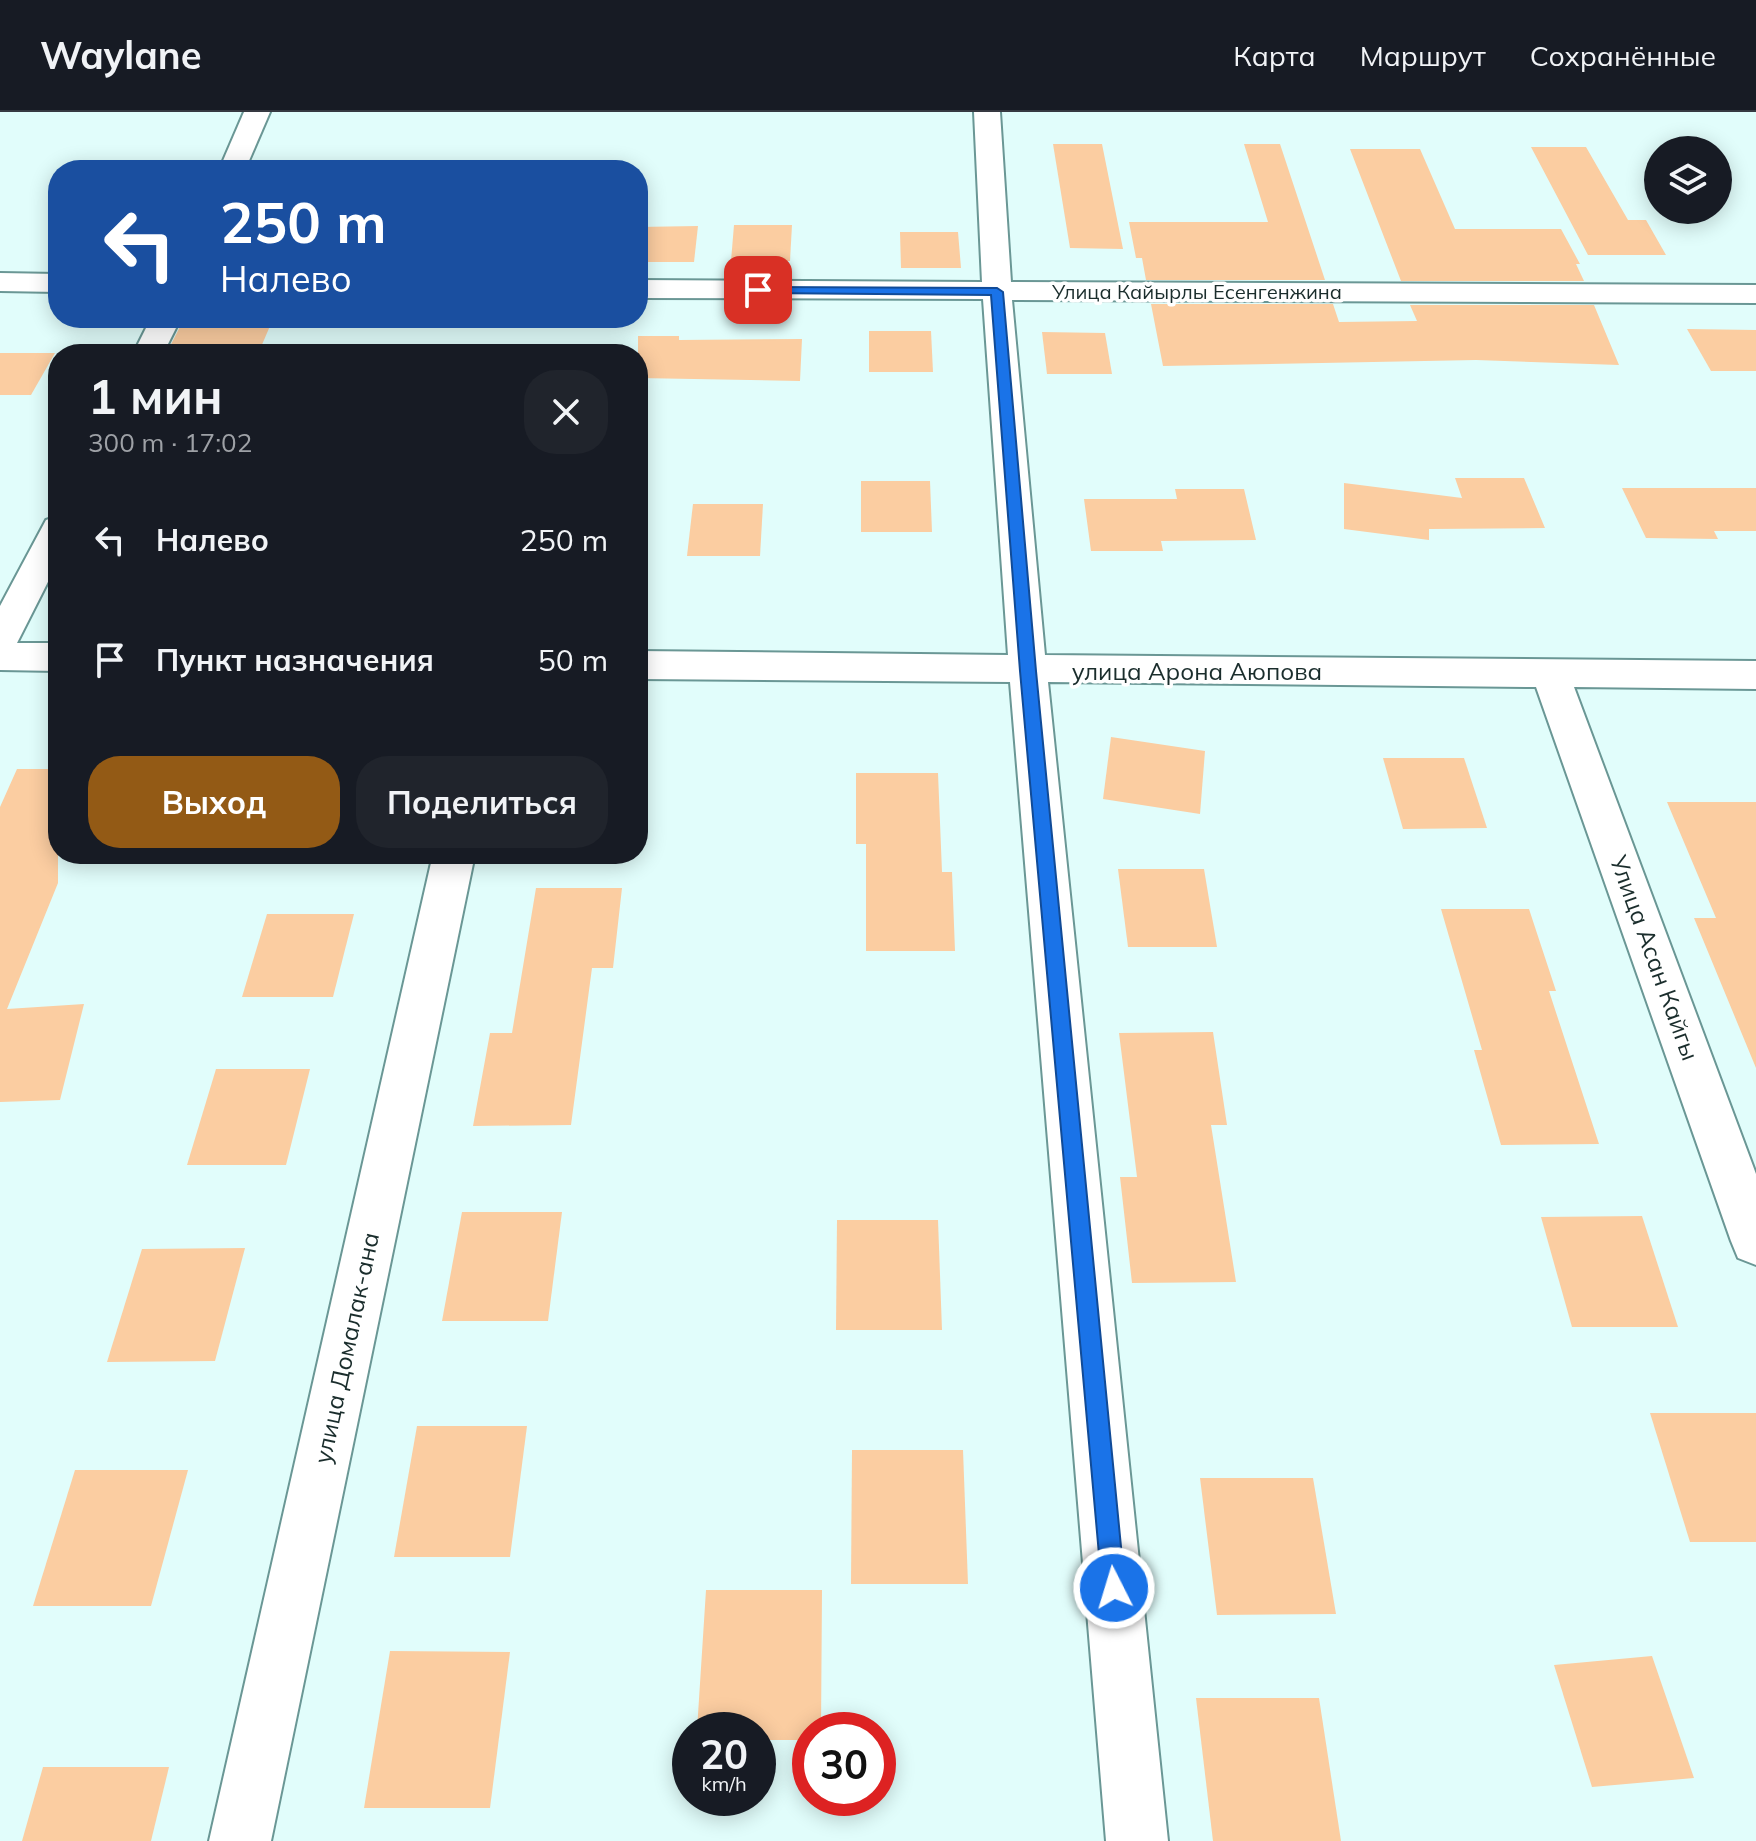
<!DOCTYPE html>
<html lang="ru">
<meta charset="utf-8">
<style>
body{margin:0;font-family:Mulish,sans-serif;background:#20242c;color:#f1f3f6;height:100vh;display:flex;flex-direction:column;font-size:30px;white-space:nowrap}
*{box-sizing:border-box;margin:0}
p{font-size:26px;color:#9ea1a6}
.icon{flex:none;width:44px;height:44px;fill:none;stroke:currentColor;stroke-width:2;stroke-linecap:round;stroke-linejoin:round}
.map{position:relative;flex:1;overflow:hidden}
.panel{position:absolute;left:48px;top:232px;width:600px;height:520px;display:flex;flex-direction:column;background:#171b24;border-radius:32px;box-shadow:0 4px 20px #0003}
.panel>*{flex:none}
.banner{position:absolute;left:48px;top:48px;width:600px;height:168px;border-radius:32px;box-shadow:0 4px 20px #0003;background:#1a4fa0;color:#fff;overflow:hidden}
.controls{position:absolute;left:1644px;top:24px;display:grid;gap:16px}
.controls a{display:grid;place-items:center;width:88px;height:88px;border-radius:50%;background:#171b24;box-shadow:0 4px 20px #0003;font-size:40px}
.speed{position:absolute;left:672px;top:1600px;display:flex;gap:16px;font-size:40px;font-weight:700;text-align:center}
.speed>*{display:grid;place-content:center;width:104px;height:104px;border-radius:50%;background:#171b24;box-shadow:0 4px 20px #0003;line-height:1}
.speed small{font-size:20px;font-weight:400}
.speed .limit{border:12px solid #d22;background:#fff;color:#111}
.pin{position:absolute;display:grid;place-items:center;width:68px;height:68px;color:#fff;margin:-34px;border-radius:16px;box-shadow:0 4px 12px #0006}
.me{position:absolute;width:88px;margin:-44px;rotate:355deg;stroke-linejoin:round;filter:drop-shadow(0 0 6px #0008)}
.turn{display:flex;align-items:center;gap:28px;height:168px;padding:0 40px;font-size:36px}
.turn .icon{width:104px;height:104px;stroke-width:2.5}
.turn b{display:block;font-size:56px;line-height:68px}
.round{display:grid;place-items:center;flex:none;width:84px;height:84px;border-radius:32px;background:#20242c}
.overview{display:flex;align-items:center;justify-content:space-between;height:136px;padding:0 40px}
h1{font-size:48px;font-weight:700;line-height:60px}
.action{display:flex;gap:16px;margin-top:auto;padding:16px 40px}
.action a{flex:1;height:92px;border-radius:32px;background:#935a15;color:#fff;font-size:32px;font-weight:700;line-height:92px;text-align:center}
.action a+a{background:#20242c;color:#f1f3f6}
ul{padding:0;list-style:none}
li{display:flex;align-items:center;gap:24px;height:120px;padding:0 40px}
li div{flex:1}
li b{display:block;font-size:30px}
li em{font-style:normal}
header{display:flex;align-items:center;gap:48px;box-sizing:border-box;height:112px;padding:0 40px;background:#171b24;border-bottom:2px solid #363941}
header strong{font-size:38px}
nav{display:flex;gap:44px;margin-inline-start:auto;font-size:28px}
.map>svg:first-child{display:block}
.building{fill:#fbcda1}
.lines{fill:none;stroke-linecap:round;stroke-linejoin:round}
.street-casing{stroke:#6a9795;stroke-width:4}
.street{fill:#fff;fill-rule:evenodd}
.route{fill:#1a73e8;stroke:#114b97;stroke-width:2}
.labels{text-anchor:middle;stroke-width:7;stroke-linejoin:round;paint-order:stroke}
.far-street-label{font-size:20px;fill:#1a2d2c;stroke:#fff}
.street-label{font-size:24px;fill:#1a2d2c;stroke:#fff}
</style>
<header>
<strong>Waylane</strong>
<nav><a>Карта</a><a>Маршрут</a><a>Сохранённые</a></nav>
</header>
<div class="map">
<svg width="1756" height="1729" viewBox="0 0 1756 1729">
<rect width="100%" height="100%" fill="#e1fdfb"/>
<g class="building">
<polygon points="1053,32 1102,32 1123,137 1070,136"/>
<polygon points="1244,32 1280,32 1325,168 1146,168 1142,146 1136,146 1129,110 1268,110"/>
<polygon points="1531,35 1586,35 1628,108 1646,108 1666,143 1588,143"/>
<polygon points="1350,37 1420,37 1455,117 1561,117 1580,152 1576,152 1584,169 1401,169"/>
<polygon points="734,113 792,113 790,149 731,149"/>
<polygon points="698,114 694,150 638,150 638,115"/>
<polygon points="900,120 958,120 961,156 901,156"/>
<polygon points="1151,192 1333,192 1339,210 1417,209 1410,193 1594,193 1619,253 1476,248 1163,254"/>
<polygon points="184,207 273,207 258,242 166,242"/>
<polygon points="1687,217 1756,218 1756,259 1711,259"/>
<polygon points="869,219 931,219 933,260 869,260"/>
<polygon points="1042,220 1105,221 1112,262 1047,262"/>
<polygon points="638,224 679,224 679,228 802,227 800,269 638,266"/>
<polygon points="0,241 55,241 31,283 0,283"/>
<polygon points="1455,366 1524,366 1545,416 1429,417 1429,428 1344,417 1344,371 1462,386"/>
<polygon points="861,369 930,369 932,420 861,420"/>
<polygon points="1622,376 1756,376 1756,419 1714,419 1718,427 1646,426"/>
<polygon points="1175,377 1244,377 1256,428 1161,429 1163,439 1091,439 1084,387 1177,387"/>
<polygon points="693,392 763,392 760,444 687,444"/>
<polygon points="1111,625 1205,639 1200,702 1103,687"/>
<polygon points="1383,646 1464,646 1487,716 1403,717"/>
<polygon points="17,657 58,657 58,771 7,897 84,892 60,988 0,990 0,695"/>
<polygon points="856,661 938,661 942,760 952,760 955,839 866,839 866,732 856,732"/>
<polygon points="1667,690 1756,690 1756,956 1694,806 1716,806"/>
<polygon points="1118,757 1204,757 1217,835 1128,835"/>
<polygon points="536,776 622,776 613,856 592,856 571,1013 473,1014 490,921 512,921"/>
<polygon points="1441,797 1529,797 1556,879 1549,879 1599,1032 1501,1033 1474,938 1482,938"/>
<polygon points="267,802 354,802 333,885 242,885"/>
<polygon points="1213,920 1227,1013 1211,1013 1236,1170 1132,1171 1120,1065 1137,1065 1119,921"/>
<polygon points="216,957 310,957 286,1053 187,1053"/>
<polygon points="462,1100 562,1100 548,1209 442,1209"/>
<polygon points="1642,1104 1678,1215 1572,1215 1541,1105"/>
<polygon points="837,1108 938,1108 942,1218 836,1218"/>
<polygon points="245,1136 215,1249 107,1250 142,1137"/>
<polygon points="1650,1301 1756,1301 1756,1430 1690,1430"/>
<polygon points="417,1314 527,1314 510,1445 394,1445"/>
<polygon points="852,1338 963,1338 968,1472 851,1472"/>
<polygon points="75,1358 188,1358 151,1494 33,1494"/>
<polygon points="1200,1366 1313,1366 1336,1502 1217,1503"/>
<polygon points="706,1478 822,1478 821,1618 810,1618 810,1628 758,1628 758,1618 697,1618"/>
<polygon points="390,1539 510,1540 490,1696 364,1696"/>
<polygon points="1652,1544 1694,1666 1592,1675 1554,1553"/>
<polygon points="1196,1586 1319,1586 1341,1729 1213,1729"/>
<polygon points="43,1655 169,1655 151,1729 22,1729"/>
</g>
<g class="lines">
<g class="street-casing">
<g id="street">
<polygon points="244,0 270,0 245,58 219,58"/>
<polygon points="974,0 1000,0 1011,170 1756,173 1756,191 1012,188 1045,543 1756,549 1756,577 1574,575 1756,1062 1756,1153 1738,1146 1731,1129 1536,575 1048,570 1168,1729 1106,1729 1010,570 638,567 638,539 1008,543 983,187 638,186 638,168 982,170"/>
<polygon points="0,161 58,162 58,180 0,179"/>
<polygon points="151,206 181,206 163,242 133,242"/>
<polygon points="58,404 58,450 17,531 58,531 58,559 0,558 0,494 46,408"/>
<polygon points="433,742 475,742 271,1729 209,1729"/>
</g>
</g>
<use href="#street" class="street"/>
</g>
<polygon class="route" points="753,175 997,176 1003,180 1036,559 1125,1476 1122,1484 1114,1488 1105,1484 1102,1476 1020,559 991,183 758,181 753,180"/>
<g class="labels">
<g class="far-street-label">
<text x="1197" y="187">Улица Кайырлы Есенгенжина</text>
</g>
<g class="street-label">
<text x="1197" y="568">улица Арона Аюпова</text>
<text transform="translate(1654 846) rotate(70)" y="8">Улица Асан Кайгы</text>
<text transform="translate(347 1236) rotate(-78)" y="8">улица Домалак-ана</text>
</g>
</g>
</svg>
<div class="controls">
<a><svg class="icon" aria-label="layers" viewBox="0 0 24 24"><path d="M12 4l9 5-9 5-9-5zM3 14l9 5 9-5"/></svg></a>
</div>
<div class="speed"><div>20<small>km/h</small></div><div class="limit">30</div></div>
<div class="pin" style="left:758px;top:178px;background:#d93025"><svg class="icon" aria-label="arrive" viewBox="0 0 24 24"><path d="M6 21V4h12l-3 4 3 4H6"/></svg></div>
<svg class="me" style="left:1114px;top:1476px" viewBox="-20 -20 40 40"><circle r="17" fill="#1a73e8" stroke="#fff" stroke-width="3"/><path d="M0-11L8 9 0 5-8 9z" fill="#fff"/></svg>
<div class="banner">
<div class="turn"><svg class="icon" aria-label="left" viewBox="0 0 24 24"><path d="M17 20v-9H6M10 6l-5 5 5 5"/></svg><div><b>250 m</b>Налево</div></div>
</div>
<section class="panel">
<div class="overview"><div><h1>1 мин</h1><p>300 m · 17:02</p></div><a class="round"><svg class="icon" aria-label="close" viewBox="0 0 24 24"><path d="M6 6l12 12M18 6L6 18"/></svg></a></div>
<ul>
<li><svg class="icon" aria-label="left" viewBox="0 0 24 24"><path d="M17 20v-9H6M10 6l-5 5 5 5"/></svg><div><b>Налево</b></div><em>250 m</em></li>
<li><svg class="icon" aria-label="arrive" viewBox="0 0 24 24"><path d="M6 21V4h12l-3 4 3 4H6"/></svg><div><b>Пункт назначения</b></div><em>50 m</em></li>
</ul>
<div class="action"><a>Выход</a><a>Поделиться</a></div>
</section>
</div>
